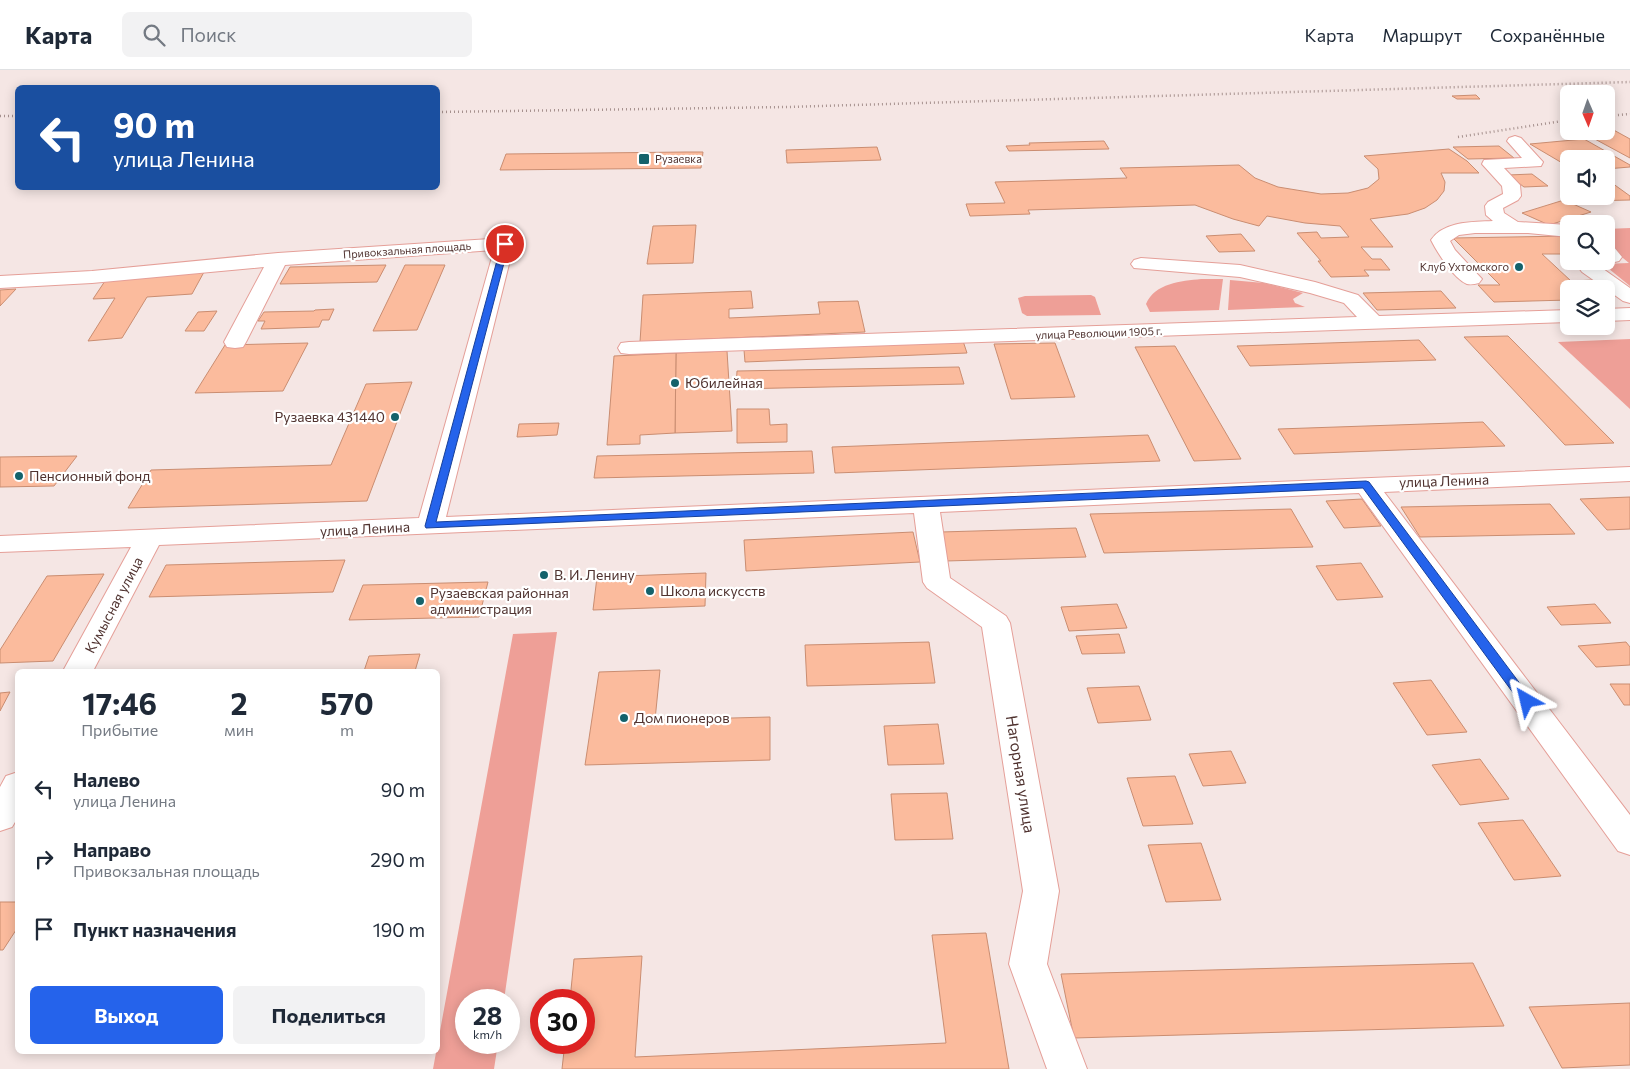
<!DOCTYPE html>
<html lang="ru">
<meta charset="utf-8">
<style>
body{margin:0;font-family:Commissioner,sans-serif;background:#f2f2f3;color:#1f2937;height:100vh;display:flex;flex-direction:column;font-size:19px;white-space:nowrap}
*{box-sizing:border-box;margin:0}
p{font-size:16px;color:#747a83}
.icon{flex:none;width:28px;height:28px;fill:none;stroke:currentColor;stroke-width:2;stroke-linecap:round;stroke-linejoin:round}
.map{position:relative;flex:1;overflow:hidden}
.drawer{position:absolute;left:15px;top:599px;width:425px;height:385px;display:flex;flex-direction:column;background:#fff;border-radius:8px;box-shadow:0 2px 12px #0003}
.drawer>*{flex:none}
.guide{position:absolute;left:15px;top:15px;width:425px;height:105px;border-radius:8px;box-shadow:0 2px 12px #0003;background:#1a4fa0;color:#fff;overflow:hidden}
.needle{width:32px;rotate:178deg}
.controls{position:absolute;left:1560px;top:15px;display:grid;gap:10px}
.controls a{display:grid;place-items:center;width:55px;height:55px;border-radius:8px;background:#fff;box-shadow:0 2px 12px #0003;font-size:25px}
.speed{position:absolute;left:455px;top:919px;display:flex;gap:10px;font-size:25px;font-weight:700;text-align:center}
.speed>*{display:grid;place-content:center;width:65px;height:65px;border-radius:50%;background:#fff;box-shadow:0 2px 12px #0003;line-height:1}
.speed small{font-size:12px;font-weight:400}
.speed .limit{border:8px solid #d22;background:#fff;color:#111}
.pin{position:absolute;display:grid;place-items:center;width:42px;height:42px;color:#fff;margin:-21px;border:2px solid #fff;border-radius:50%;box-shadow:0 1px 5px #0007}
.me{position:absolute;width:55px;margin:-28px;rotate:323deg;stroke-linejoin:round;filter:drop-shadow(0 0 4px #0008)}
.turn{display:flex;align-items:center;gap:18px;height:105px;padding:0 15px;font-size:22px}
.turn .icon{width:65px;height:65px;stroke-width:2.5}
.turn b{display:block;font-size:35px;line-height:42px}
.eta{display:flex;justify-content:space-evenly;align-items:center;height:85px;text-align:center}
.eta b{font-size:30px;font-weight:700;line-height:35px}
.action{display:flex;gap:10px;margin-top:auto;padding:10px 15px}
.action a{flex:1;height:58px;border-radius:8px;background:#2563eb;color:#fff;font-size:20px;font-weight:700;line-height:58px;text-align:center}
.action a+a{background:#f2f2f3;color:#1f2937}
ul{padding:0;list-style:none}
li{display:flex;align-items:center;gap:15px;height:70px;padding:0 15px}
li div{flex:1}
li b{display:block;font-size:19px}
li em{font-style:normal}
header{display:flex;align-items:center;gap:30px;box-sizing:border-box;height:70px;padding:0 25px;background:#fff;border-bottom:1px solid #e0e1e3}
header strong{font-size:24px}
nav{display:flex;gap:28px;margin-inline-start:auto;font-size:18px}
.search{width:350px;height:45px;background:#f2f2f3;display:flex;align-items:center;gap:12px;box-sizing:border-box;padding:0 18px;border-radius:8px;color:#747a83;font-size:19px}
.map>svg:first-child{display:block}
.green{fill:#ee9f97}
.building{fill:#fbbb9d;stroke:#ca8d71}
.lines{fill:none;stroke-linecap:round;stroke-linejoin:round}
.minor-casing{stroke:#e59f98;stroke-width:2}
.minor{fill:#fff;fill-rule:evenodd}
.rail{stroke:#a6918e;stroke-width:2.5;stroke-dasharray:1 3;stroke-linecap:butt}
.route{fill:#2563eb;stroke:#184099}
.poi-dot{fill:#14626b;stroke:#fff;stroke-width:2}
.labels{text-anchor:middle;stroke-width:4.5;stroke-linejoin:round;paint-order:stroke}
.far-poi-label{font-size:11px;fill:#503330;stroke:#fff;text-anchor:start}
.far-street-label{font-size:11px;fill:#503330;stroke:#fff}
.poi-label{font-size:14px;fill:#503330;stroke:#fff;text-anchor:start}
.street-label{font-size:14px;fill:#503330;stroke:#fff}
.near-street-label{font-size:16px;fill:#503330;stroke:#fff}
</style>
<header>
<strong>Карта</strong>
<div class="search"><svg class="icon" aria-label="search" viewBox="0 0 24 24"><circle cx="10" cy="10" r="6"/><path d="M15 15l6 6"/></svg>Поиск</div>
<nav><a>Карта</a><a>Маршрут</a><a>Сохранённые</a></nav>
</header>
<div class="map">
<svg width="1630" height="999" viewBox="0 0 1630 999">
<rect width="100%" height="100%" fill="#f5e6e4"/>
<g class="green">
<polygon points="1630,158 1630,216 1603,194 1629,193 1606,174 1606,159"/>
<path d="M1201 209H1223L1219 240 1150 242 1146 234C1155 213 1181 211 1201 209Z"/>
<polygon points="1230,210 1264,213 1303,223 1293,229 1295,233 1305,237 1228,240"/>
<polygon points="1091,225 1095,227 1101,245 1027,246 1022,243 1018,228 1025,226"/>
<polygon points="1630,269 1630,339 1558,272"/>
<polygon points="557,562 504,930 466,930 466,972 498,973 494,999 433,999 513,564"/>
</g>
<g class="building">
<polygon points="1476,25 1480,29 1457,29 1452,26"/>
<polygon points="1610,58 1630,69 1630,88 1580,61 1606,61 1606,59"/>
<polygon points="1584,69 1630,95 1630,97 1606,99 1606,89 1569,89 1569,97 1530,74"/>
<polygon points="1104,71 1109,79 1009,81 1006,76 1030,75 1029,73"/>
<polygon points="1499,76 1514,88 1468,89 1453,77"/>
<polygon points="877,77 881,90 787,93 786,80"/>
<polygon points="1449,79 1467,91 1479,103 1441,103 1445,112 1444,121 1437,130 1425,138 1408,144 1370,149 1393,177 1361,177 1372,189 1381,189 1390,200 1364,200 1369,206 1331,207 1318,191 1321,191 1297,163 1317,162 1321,168 1349,167 1340,156 1305,153 1267,146 1259,156 1233,149 1195,135 1028,140 1030,144 970,146 966,134 1005,133 995,112 1127,108 1120,98 1239,95 1255,108 1278,117 1321,124 1348,123 1368,118 1379,109 1378,99 1364,86"/>
<polygon points="686,82 703,82 701,98 500,100 506,84"/>
<polygon points="1532,104 1548,116 1524,117 1508,105"/>
<polygon points="1606,113 1612,113 1630,126 1630,130 1585,131 1579,126 1606,126"/>
<polygon points="1564,130 1591,142 1549,155 1522,143"/>
<polygon points="696,155 693,193 647,194 653,156"/>
<polygon points="1241,164 1255,181 1219,182 1206,166"/>
<polygon points="1569,166 1569,184 1542,184 1571,211 1595,210 1605,219 1569,219 1569,230 1494,232 1478,215 1500,215 1453,168"/>
<polygon points="386,195 377,212 280,214 290,197"/>
<polygon points="405,195 445,195 417,260 373,261"/>
<polygon points="204,202 192,224 147,227 122,268 88,271 115,228 93,229 107,208"/>
<polygon points="16,219 0,236 0,220"/>
<polygon points="751,221 753,238 729,239 729,248 820,244 818,232 858,231 865,262 640,272 643,225"/>
<polygon points="1441,221 1456,238 1377,240 1363,223"/>
<polygon points="334,239 329,250 322,250 319,257 261,259 265,251 258,251 264,242 314,241 315,240"/>
<polygon points="217,241 204,261 185,261 198,242"/>
<polygon points="1508,266 1614,373 1565,375 1464,267"/>
<polygon points="1419,270 1436,290 1250,296 1237,276"/>
<polygon points="963,271 967,283 745,292 744,280"/>
<polygon points="308,273 283,321 195,323 225,275"/>
<polygon points="1055,273 1075,327 1011,329 994,274"/>
<polygon points="1175,276 1241,389 1194,391 1135,277"/>
<polygon points="727,281 732,361 675,363 676,283"/>
<polygon points="676,283 675,363 640,365 640,374 607,375 614,286"/>
<polygon points="959,297 964,314 736,319 737,301"/>
<polygon points="412,312 367,431 128,438 151,400 331,395 366,314"/>
<polygon points="737,339 769,339 770,355 787,354 787,372 737,373"/>
<polygon points="1483,352 1505,376 1294,384 1278,359"/>
<polygon points="559,353 557,365 517,367 519,354"/>
<polygon points="1148,365 1160,391 835,403 832,377"/>
<polygon points="812,381 814,403 594,408 597,386"/>
<polygon points="77,386 54,416 0,417 0,387"/>
<polygon points="1630,427 1630,459 1607,460 1580,429"/>
<polygon points="1362,429 1381,456 1344,458 1326,431"/>
<polygon points="1550,434 1575,464 1420,467 1401,437"/>
<polygon points="1291,439 1313,477 1104,483 1090,444"/>
<polygon points="1076,458 1086,487 946,491 941,462"/>
<polygon points="913,462 920,492 746,501 744,470"/>
<polygon points="345,490 333,522 149,527 166,495"/>
<polygon points="1361,493 1383,527 1337,530 1316,496"/>
<polygon points="706,503 705,536 593,540 597,507"/>
<polygon points="104,504 53,591 0,593 0,580 47,506"/>
<polygon points="488,512 479,547 349,550 363,515"/>
<polygon points="1117,534 1127,558 1069,561 1061,537"/>
<polygon points="1595,534 1611,553 1561,555 1547,537"/>
<polygon points="1119,564 1125,583 1082,584 1076,566"/>
<polygon points="929,572 935,613 807,616 805,575"/>
<polygon points="1626,572 1630,577 1630,595 1596,597 1578,576"/>
<polygon points="420,584 415,601 364,601 369,586"/>
<polygon points="660,600 655,650 770,647 770,690 585,695 599,602"/>
<polygon points="1431,610 1467,662 1427,665 1393,613"/>
<polygon points="1610,614 1630,614 1630,635 1624,635"/>
<polygon points="1139,616 1151,650 1098,653 1087,618"/>
<polygon points="10,622 0,641 0,623"/>
<polygon points="938,654 944,694 888,695 884,656"/>
<polygon points="1231,681 1246,713 1203,716 1189,684"/>
<polygon points="1480,689 1509,729 1460,735 1432,695"/>
<polygon points="1175,706 1193,754 1143,756 1127,708"/>
<polygon points="947,723 953,769 895,770 891,724"/>
<polygon points="1523,750 1561,806 1514,810 1478,753"/>
<polygon points="1201,773 1221,830 1166,832 1148,775"/>
<polygon points="0,832 18,832 18,857 3,880 0,880"/>
<polygon points="986,863 1009,999 562,999 565,972 584,972 584,930 570,930 574,889 642,886 635,987 946,973 932,865"/>
<polygon points="1473,893 1504,956 1074,968 1061,904"/>
<polygon points="1630,933 1630,995 1562,998 1529,937"/>
</g>
<g class="lines">
<g class="minor-casing">
<g id="minor">
<path d="M1515 66 1521 68 1543 92 1541 96 1504 98 1520 115 1521 126 1518 130 1503 138 1504 143 1518 152 1569 155V167L1528 163H1475L1459 165 1450 171 1455 180 1482 209 1479 213C1475 214 1471 215 1467 214 1454 209 1437 182 1431 170 1444 151 1472 152 1493 151L1486 145 1485 136 1488 132 1503 124 1502 116 1482 94 1484 90 1522 88 1507 71 1509 68Z"/>
<polygon points="505,168 512,170 514,174 446,447 1630,397 1630,411 1384,422 1630,745 1630,785 1618,781 1359,423 940,442 950,508 1006,546 1010,553 1059,821 1047,894 1087,999 1047,999 1009,894 1023,821 982,557 927,518 923,512 914,443 159,475 93,601 63,601 131,477 0,482 0,466 419,448 494,180 285,195 246,272 243,277 235,278 227,277 224,272 264,197 92,213 0,218 0,206 92,201 278,183"/>
<polygon points="1606,174 1613,176 1622,187 1619,191 1606,194 1600,192 1599,196 1630,218 1630,233 1623,231 1582,202 1579,198 1580,191 1606,191"/>
<polygon points="1141,188 1240,195 1315,212 1358,225 1379,246 1569,240 1569,252 629,284 621,283 618,278 621,273 629,272 1357,247 1344,233 1310,223 1240,207 1134,198 1131,194 1134,190"/>
<polygon points="1630,238 1630,250 1606,251 1606,239"/>
<polygon points="18,702 18,747 12,757 0,761 0,717 6,706"/>
</g>
</g>
<use href="#minor" class="minor"/>
<g class="rail">
<polyline points="438,42 787,37 1630,12"/>
<polyline points="0,46 18,46"/>
<polyline points="1606,46 1630,44"/>
<polyline points="1458,67 1569,50"/>
</g>
</g>
<polygon class="route" points="502,172 509,174 436,452 1366,411 1369,412 1533,631 1531,635 1522,635 1363,418 426,458 425,456"/>
<g class="poi-dot">
<rect x="638" y="83" width="12" height="12" rx="2.5"/>
<circle cx="1519" cy="197" r="5"/>
<circle cx="675" cy="313" r="5"/>
<circle cx="395" cy="347" r="5"/>
<circle cx="19" cy="406" r="5"/>
<circle cx="544" cy="505" r="5"/>
<circle cx="650" cy="521" r="5"/>
<circle cx="420" cy="531" r="5"/>
<circle cx="624" cy="648" r="5"/>
</g>
<g class="labels">
<g class="far-poi-label">
<text x="655" y="93">Рузаевка</text>
<text x="1509" y="201" text-anchor="end">Клуб Ухтомского</text>
</g>
<g class="far-street-label">
<text transform="translate(407 180) rotate(-4)" y="4">Привокзальная площадь</text>
<text transform="translate(1099 263) rotate(-2)" y="4">улица Революции 1905 г.</text>
</g>
<g class="poi-label">
<text x="685" y="318">Юбилейная</text>
<text x="385" y="352" text-anchor="end">Рузаевка 431440</text>
<text x="29" y="411">Пенсионный фонд</text>
<text x="554" y="510">В. И. Ленину</text>
<text x="660" y="526">Школа искусств</text>
<text x="430" y="528">Рузаевская районная<tspan x="430" dy="16">администрация</tspan></text>
<text x="634" y="653">Дом пионеров</text>
</g>
<g class="street-label">
<text transform="translate(1444 411) rotate(-2)" y="5">улица Ленина</text>
<text transform="translate(365 459) rotate(-3)" y="5">улица Ленина</text>
<text transform="translate(114 535) rotate(-62)" y="5">Кумысная улица</text>
</g>
<g class="near-street-label">
<text transform="translate(1021 704) rotate(81)" y="6">Нагорная улица</text>
</g>
</g>
</svg>
<div class="controls">
<a><svg class="needle" viewBox="-14 -14 28 28"><path d="M0-13l5 13h-10z" fill="#e53935"/><path d="M0 13l5-13h-10z" fill="#747a83"/></svg></a>
<a><svg class="icon" aria-label="sound" viewBox="0 0 24 24"><path d="M4 9h4l5-4v14l-5-4H4zM17 9q2 3 0 6"/></svg></a>
<a><svg class="icon" aria-label="search" viewBox="0 0 24 24"><circle cx="10" cy="10" r="6"/><path d="M15 15l6 6"/></svg></a>
<a><svg class="icon" aria-label="layers" viewBox="0 0 24 24"><path d="M12 4l9 5-9 5-9-5zM3 14l9 5 9-5"/></svg></a>
</div>
<div class="speed"><div>28<small>km/h</small></div><div class="limit">30</div></div>
<div class="pin" style="left:505px;top:174px;background:#d93025"><svg class="icon" aria-label="arrive" viewBox="0 0 24 24"><path d="M6 21V4h12l-3 4 3 4H6"/></svg></div>
<svg class="me" style="left:1527px;top:631px" viewBox="-20 -20 40 40"><path d="M0-17L14 15 0 8-14 15z" fill="#2563eb" stroke="#fff" stroke-width="4"/></svg>
<div class="guide">
<div class="turn"><svg class="icon" aria-label="left" viewBox="0 0 24 24"><path d="M17 20v-9H6M10 6l-5 5 5 5"/></svg><div><b>90 m</b>улица Ленина</div></div>
</div>
<section class="drawer">
<div class="eta">
<div><b>17:46</b><p>Прибытие</p></div>
<div><b>2</b><p>мин</p></div>
<div><b>570</b><p>m</p></div>
</div>
<ul>
<li><svg class="icon" aria-label="left" viewBox="0 0 24 24"><path d="M17 20v-9H6M10 6l-5 5 5 5"/></svg><div><b>Налево</b><p>улица Ленина</p></div><em>90 m</em></li>
<li><svg class="icon" aria-label="right" viewBox="0 0 24 24"><path d="M7 20v-9h11M14 6l5 5-5 5"/></svg><div><b>Направо</b><p>Привокзальная площадь</p></div><em>290 m</em></li>
<li><svg class="icon" aria-label="arrive" viewBox="0 0 24 24"><path d="M6 21V4h12l-3 4 3 4H6"/></svg><div><b>Пункт назначения</b></div><em>190 m</em></li>
</ul>
<div class="action"><a>Выход</a><a>Поделиться</a></div>
</section>
</div>
